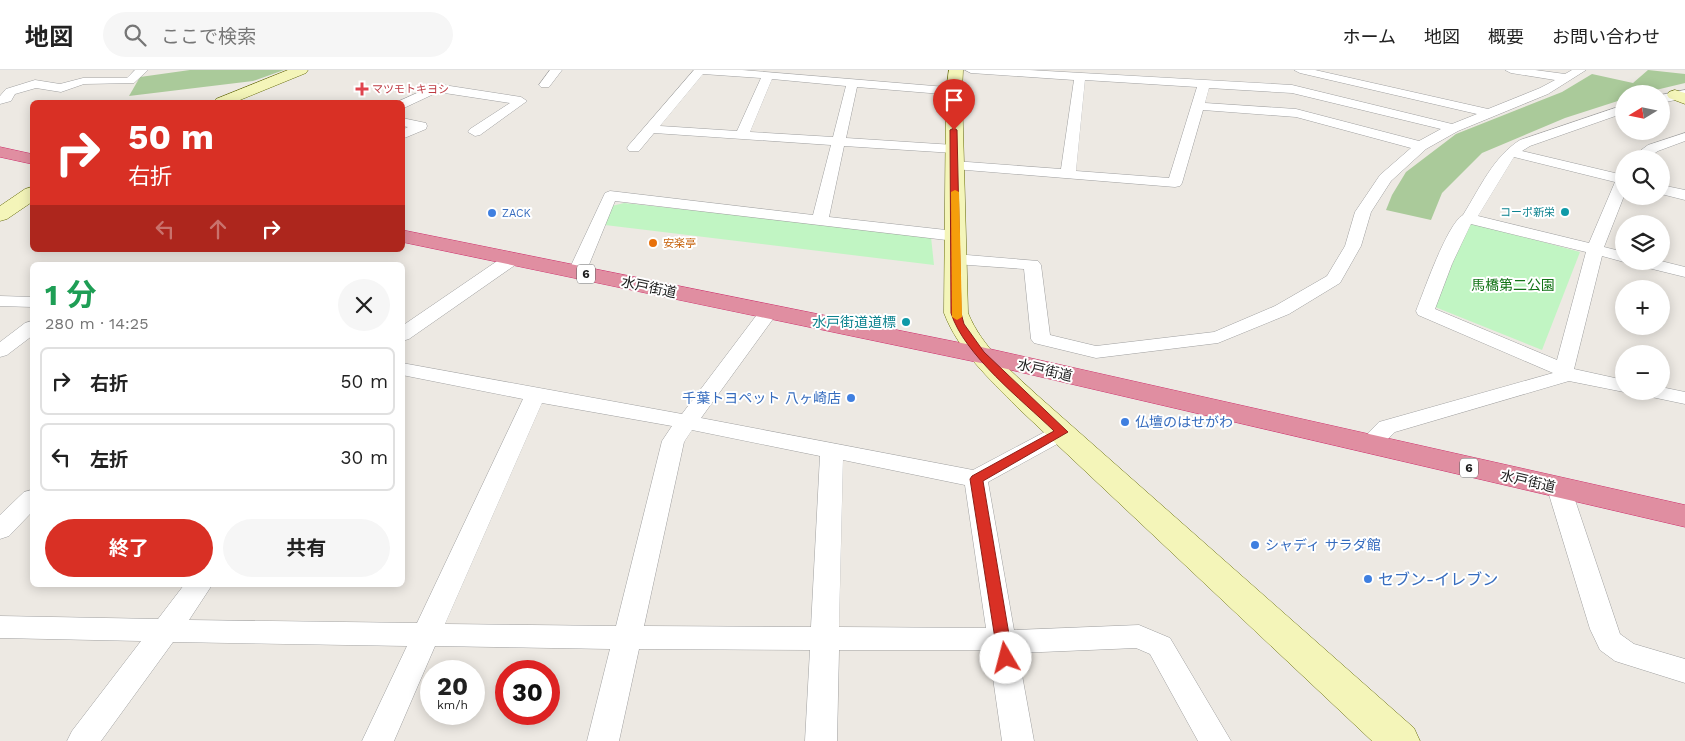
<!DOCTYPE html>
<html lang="ja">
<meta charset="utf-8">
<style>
body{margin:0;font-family:"Work Sans","Noto Sans JP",sans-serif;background:#f6f6f6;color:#222;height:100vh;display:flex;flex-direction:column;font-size:19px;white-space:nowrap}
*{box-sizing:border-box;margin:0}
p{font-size:16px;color:#767676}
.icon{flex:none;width:28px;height:28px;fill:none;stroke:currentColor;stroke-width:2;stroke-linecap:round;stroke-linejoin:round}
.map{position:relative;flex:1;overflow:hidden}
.side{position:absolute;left:30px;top:192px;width:375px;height:325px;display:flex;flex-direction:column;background:#fff;border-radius:8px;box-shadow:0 2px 12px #0003}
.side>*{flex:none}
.guide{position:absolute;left:30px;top:30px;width:375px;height:152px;border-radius:8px;box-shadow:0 2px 12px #0003;background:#d93025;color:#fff;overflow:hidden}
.needle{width:32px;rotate:260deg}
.buttons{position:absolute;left:1615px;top:15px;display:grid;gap:10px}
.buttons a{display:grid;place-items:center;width:55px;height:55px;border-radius:50%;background:#fff;box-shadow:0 2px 12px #0003;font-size:25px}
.speed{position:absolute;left:420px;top:590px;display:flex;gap:10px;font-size:25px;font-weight:700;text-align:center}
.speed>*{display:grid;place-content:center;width:65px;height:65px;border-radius:50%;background:#fff;box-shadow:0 2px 12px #0003;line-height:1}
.speed small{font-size:12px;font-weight:400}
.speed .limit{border:8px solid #d22;background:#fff;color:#111}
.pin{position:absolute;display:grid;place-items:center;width:42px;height:42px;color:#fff;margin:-51px -21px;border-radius:50% 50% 50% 0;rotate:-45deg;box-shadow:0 0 5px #0007}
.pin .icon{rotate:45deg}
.me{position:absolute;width:55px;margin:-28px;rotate:352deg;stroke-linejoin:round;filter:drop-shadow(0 0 4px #0008)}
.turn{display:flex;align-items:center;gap:18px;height:105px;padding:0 15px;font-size:22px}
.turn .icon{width:65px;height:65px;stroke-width:2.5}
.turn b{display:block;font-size:35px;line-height:42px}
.lanes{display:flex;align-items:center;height:48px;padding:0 15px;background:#0003;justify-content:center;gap:25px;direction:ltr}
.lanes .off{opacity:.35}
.round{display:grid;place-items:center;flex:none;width:52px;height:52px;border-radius:26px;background:#f6f6f6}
.headline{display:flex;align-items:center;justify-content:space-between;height:85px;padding:0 15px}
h1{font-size:30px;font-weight:700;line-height:38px;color:#1e9e55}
.action{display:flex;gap:10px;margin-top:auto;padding:10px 15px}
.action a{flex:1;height:58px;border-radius:30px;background:#d93025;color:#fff;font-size:20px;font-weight:700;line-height:58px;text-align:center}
.action a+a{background:#f6f6f6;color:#222}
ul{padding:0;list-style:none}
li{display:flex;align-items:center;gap:15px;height:68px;margin:0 10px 8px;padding:0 5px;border:2px solid #e0e0e0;border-radius:8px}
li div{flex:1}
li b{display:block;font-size:19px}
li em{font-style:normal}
header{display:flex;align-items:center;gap:30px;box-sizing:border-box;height:70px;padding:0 25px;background:#fff;border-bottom:1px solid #e0e0e0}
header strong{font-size:24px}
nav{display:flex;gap:28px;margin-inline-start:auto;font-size:18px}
.search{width:350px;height:45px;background:#f6f6f6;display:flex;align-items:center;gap:12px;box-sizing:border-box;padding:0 18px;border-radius:28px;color:#767676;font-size:19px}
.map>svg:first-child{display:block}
.forest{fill:#aaca9a}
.park{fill:#c1f5c3}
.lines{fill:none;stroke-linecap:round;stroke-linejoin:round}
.street-casing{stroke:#a0a0a0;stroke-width:1}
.secondary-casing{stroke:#656b0b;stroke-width:1}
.highway-casing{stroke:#cc2e6b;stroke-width:1}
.street{fill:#fff;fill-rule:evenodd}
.secondary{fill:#f4f5b9;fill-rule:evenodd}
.highway{fill:#e08ea1;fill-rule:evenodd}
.route{fill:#d93025;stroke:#8d1f18}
.slow{fill:#f59e0b}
.health-dot{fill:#e0444e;stroke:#fff;stroke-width:2}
.culture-dot{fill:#0f9aa8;stroke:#fff;stroke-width:2}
.shop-dot{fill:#3f7fe0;stroke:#fff;stroke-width:2}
.food-dot{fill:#e8710a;stroke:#fff;stroke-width:2}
.labels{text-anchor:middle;stroke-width:4;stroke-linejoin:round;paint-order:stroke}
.far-health-label{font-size:11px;fill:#be3a42;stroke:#fff;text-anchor:start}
.far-culture-label{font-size:11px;fill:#0d838f;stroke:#fff;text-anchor:end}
.far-shop-label{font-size:11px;fill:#366cbe;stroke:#fff;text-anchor:start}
.far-food-label{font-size:11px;fill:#c56008;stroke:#fff;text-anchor:start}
.shield{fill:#fff;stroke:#606060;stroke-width:1}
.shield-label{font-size:12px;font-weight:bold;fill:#1c1c1c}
.park-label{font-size:14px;fill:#127316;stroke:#fff}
.street-label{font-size:14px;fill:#1c1c1c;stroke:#fff}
.culture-label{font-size:14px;fill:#0d838f;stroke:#fff;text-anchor:end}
.shop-label{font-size:14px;fill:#366cbe;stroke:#fff;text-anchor:start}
.near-shop-label{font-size:16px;fill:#366cbe;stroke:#fff;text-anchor:start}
</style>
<header>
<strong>地図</strong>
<div class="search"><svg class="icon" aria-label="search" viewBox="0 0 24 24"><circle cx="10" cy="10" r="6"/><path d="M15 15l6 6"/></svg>ここで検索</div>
<nav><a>ホーム</a><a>地図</a><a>概要</a><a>お問い合わせ</a></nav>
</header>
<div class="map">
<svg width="1685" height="671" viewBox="0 0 1685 671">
<rect width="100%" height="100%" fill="#ede9e3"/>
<g class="forest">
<polygon points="190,0 284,0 253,11 129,26 140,7"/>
<polygon points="1648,0 1685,4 1685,0 1685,13 1639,24 1624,24 1624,29 1565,48 1482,83 1442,123 1431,150 1386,140 1392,125 1406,102 1456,64 1562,22 1592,4 1633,13"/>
</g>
<g class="park">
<polygon points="624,133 823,154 931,167 934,195 605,155 612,136"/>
<polygon points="1469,152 1580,182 1542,280 1435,237"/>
</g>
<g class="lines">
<g class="street-casing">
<g id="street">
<polygon points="135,0 148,0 134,13 84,14 61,22 36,18 15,24 11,31 0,34 0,26 6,19 35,10 60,14 83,8 127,8"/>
<polygon points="550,0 562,0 549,17 541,17 539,15"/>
<path d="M694 0H742L958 18 960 21 958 24 954 25 857 17 846 68 954 75 961 79 954 83 844 76 829 147 955 161 961 163 963 166 961 169 955 171 615 131 586 202 583 206 577 207 571 206 568 202 605 123 610 121 813 145 831 75 654 63 639 81H629L627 78 629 75ZM703 4 761 8 737 61 660 56ZM772 9 846 16 833 67 750 62Z"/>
<path d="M965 0H1029L1292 15 1452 54 1477 44 1300 3 1294 0H1315L1488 39 1540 18 1555 10 1511 3 1505 0H1535L1565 4 1572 0H1586L1548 24 1458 61 1426 79 1391 111 1371 142 1361 176 1340 213 1289 244 1218 273 1096 288 1034 273 1031 269 1024 199 955 194 949 193 947 189 949 185 955 184 1038 191 1041 195 1050 265 1096 276 1214 262 1275 236 1327 206 1345 176 1355 142 1380 105 1411 78 1296 47 1203 40 1182 113 1180 116 1175 117 954 99 949 98 947 95 949 92 954 91 1061 99 1074 10 971 3ZM1085 10 1197 17 1169 108 1076 101ZM1209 18 1292 23 1441 59 1419 71 1296 39 1205 33Z"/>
<polygon points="437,14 521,27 527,31 480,65 475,66 468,62 470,59 510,33 438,22 406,37 402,38 402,32 397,32"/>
<polygon points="1685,20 1685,28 1661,33 1661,25"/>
<path d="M1624 35V43L1530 76 1522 81 1619 104 1624 103V126L1604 177 1624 182V191H1627L1624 192 1602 186 1574 299 1624 310V321H1628L1624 322 1569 311 1395 362C1384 372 1376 385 1360 380L1357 375 1379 352 1553 303 1418 245 1416 241C1424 221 1447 154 1463 145 1480 118 1493 87 1520 70ZM1514 87 1615 112 1589 173 1478 146ZM1471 154 1586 182 1557 290 1435 239 1452 194Z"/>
<polygon points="402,48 426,53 427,56 426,59 402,69 402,60 408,57 402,56"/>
<polygon points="1685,63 1685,71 1658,81 1646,89 1629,89 1648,75"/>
<polygon points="1661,115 1685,120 1685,130 1661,124"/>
<polygon points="512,184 518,185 520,189 518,193 409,269 402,271 402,256 506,185"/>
<polygon points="1634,191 1661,191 1685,197 1685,207 1636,195"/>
<polygon points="0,226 32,227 32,237 0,236"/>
<path d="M769 236 776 238 778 242 701 348 973 400 1054 357 1062 355 1070 357 1073 362 1070 367 988 412 1014 560 1139 555 1170 568 1231 671H1198L1150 584 1136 578 1018 583 1034 671H1002L989 580H839L837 671H805L810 580 639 579 619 671H587L610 579 435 576 394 671H362L407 576 173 572 101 671H67L72 661 141 571 0 568V546L158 549 184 515H212L189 550 417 553 523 329 402 305V293L682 344 762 238ZM542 333 672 356 662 371 616 556 445 554ZM692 360 820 386 811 557 644 556 684 372ZM843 390 965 415 986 558 839 557Z"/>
<polygon points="32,251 32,266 7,285 0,287 0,272 25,253"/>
<polygon points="1661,317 1685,322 1685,334 1642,325 1639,321 1661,321"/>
<polygon points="1559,410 1567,412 1571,418 1620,564 1634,574 1685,589 1685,613 1615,591 1600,580 1590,559 1547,418 1551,412"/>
<polygon points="32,420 32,442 9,466 0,469 0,445 24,422"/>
</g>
</g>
<g class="secondary-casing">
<g id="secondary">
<polygon points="288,0 308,0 306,3 235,32 214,32 216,29"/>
<path d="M949 0H963L962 21 968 243C982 277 1010 300 1037 325L1414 658 1420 671H1372L1017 337C989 308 959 282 944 243L946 21Z"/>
<polygon points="1675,20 1685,23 1685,34 1669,28 1667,25 1669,22"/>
<polygon points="32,117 32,132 7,149 0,151 0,136 25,119"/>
</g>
</g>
<g class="highway-casing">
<g id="highway">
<polygon points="0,77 32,84 32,94 0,87"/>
<polygon points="402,160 981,277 1685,435 1685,457 981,293 402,172"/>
</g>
</g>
<use href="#street" class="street"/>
<use href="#secondary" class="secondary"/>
<use href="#highway" class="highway"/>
</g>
<path class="route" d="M954 58 957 60 961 243 964 254 984 282 1068 362 983 411 1013 588 1011 593 1006 595 1000 593 998 588 970 409 972 406 1054 361C1022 330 964 285 951 243L950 60Z"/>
<polygon class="slow" points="955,120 959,122 962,247 957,250 952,247 951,122"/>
<path class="health-dot" d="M359.5 11.5h5v5h5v5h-5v5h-5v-5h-5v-5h5z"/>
<g class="culture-dot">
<circle cx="1565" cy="142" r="5"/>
<circle cx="906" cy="252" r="5"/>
</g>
<g class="shop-dot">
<circle cx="492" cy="143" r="5"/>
<circle cx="851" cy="328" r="5"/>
<circle cx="1125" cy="352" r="5"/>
<circle cx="1255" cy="475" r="5"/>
<circle cx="1368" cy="509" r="5"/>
</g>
<circle class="food-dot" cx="653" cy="173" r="5"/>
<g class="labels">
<g class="far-health-label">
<text x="372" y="23">マツモトキヨシ</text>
</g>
<g class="far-culture-label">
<text x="1555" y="146">コーポ新栄</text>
</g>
<g class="far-shop-label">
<text x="502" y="147">ZACK</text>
</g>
<g class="far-food-label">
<text x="663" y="177">安楽亭</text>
</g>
<g class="shield">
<rect x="577" y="194.5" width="18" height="19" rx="4"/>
<rect x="1460" y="388.5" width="18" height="19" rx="4"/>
</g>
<g class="shield-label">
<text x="586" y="208">6</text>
<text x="1469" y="402">6</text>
</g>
<g class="park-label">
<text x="1513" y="220">馬橋第二公園</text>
</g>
<g class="street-label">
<text transform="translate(649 217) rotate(12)" y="5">水戸街道</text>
<text transform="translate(1045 300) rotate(13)" y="5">水戸街道</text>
<text transform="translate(1528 411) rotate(13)" y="5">水戸街道</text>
</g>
<g class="culture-label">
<text x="896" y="257">水戸街道道標</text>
</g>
<g class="shop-label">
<text x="841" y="333" text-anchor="end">千葉トヨペット 八ヶ崎店</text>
<text x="1135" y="357">仏壇のはせがわ</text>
<text x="1265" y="480">シャディ サラダ館</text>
</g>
<g class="near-shop-label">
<text x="1378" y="515">セブン-イレブン</text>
</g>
</g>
</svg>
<div class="buttons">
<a><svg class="needle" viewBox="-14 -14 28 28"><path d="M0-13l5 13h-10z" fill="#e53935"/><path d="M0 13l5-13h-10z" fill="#767676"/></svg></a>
<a><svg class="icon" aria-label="search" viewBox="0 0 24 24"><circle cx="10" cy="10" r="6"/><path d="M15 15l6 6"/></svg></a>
<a><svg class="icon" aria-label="layers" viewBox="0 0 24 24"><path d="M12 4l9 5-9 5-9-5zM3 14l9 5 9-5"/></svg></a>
<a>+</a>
<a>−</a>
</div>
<div class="speed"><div>20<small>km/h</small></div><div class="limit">30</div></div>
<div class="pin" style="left:954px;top:60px;background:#d93025"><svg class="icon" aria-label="arrive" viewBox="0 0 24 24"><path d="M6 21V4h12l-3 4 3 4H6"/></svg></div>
<svg class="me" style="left:1006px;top:588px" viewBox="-20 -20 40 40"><circle r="19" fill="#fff"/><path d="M0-13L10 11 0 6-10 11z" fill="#d93025"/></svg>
<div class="guide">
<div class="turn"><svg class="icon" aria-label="right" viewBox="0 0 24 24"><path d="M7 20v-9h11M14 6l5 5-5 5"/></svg><div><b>50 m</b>右折</div></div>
<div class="lanes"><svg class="icon off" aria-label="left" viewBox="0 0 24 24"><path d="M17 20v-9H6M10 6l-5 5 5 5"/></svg><svg class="icon off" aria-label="ahead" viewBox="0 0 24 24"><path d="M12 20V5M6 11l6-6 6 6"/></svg><svg class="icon" aria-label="right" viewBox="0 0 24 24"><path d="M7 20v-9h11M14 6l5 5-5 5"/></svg></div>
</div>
<section class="side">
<div class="headline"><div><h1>1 分</h1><p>280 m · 14:25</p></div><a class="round"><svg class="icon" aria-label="close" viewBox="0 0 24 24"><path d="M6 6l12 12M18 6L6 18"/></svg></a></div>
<ul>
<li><svg class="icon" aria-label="right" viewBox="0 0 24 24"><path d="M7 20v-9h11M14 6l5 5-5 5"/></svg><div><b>右折</b></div><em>50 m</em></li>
<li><svg class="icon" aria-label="left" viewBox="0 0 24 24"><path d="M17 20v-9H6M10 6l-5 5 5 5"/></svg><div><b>左折</b></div><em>30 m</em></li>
</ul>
<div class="action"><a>終了</a><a>共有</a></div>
</section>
</div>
